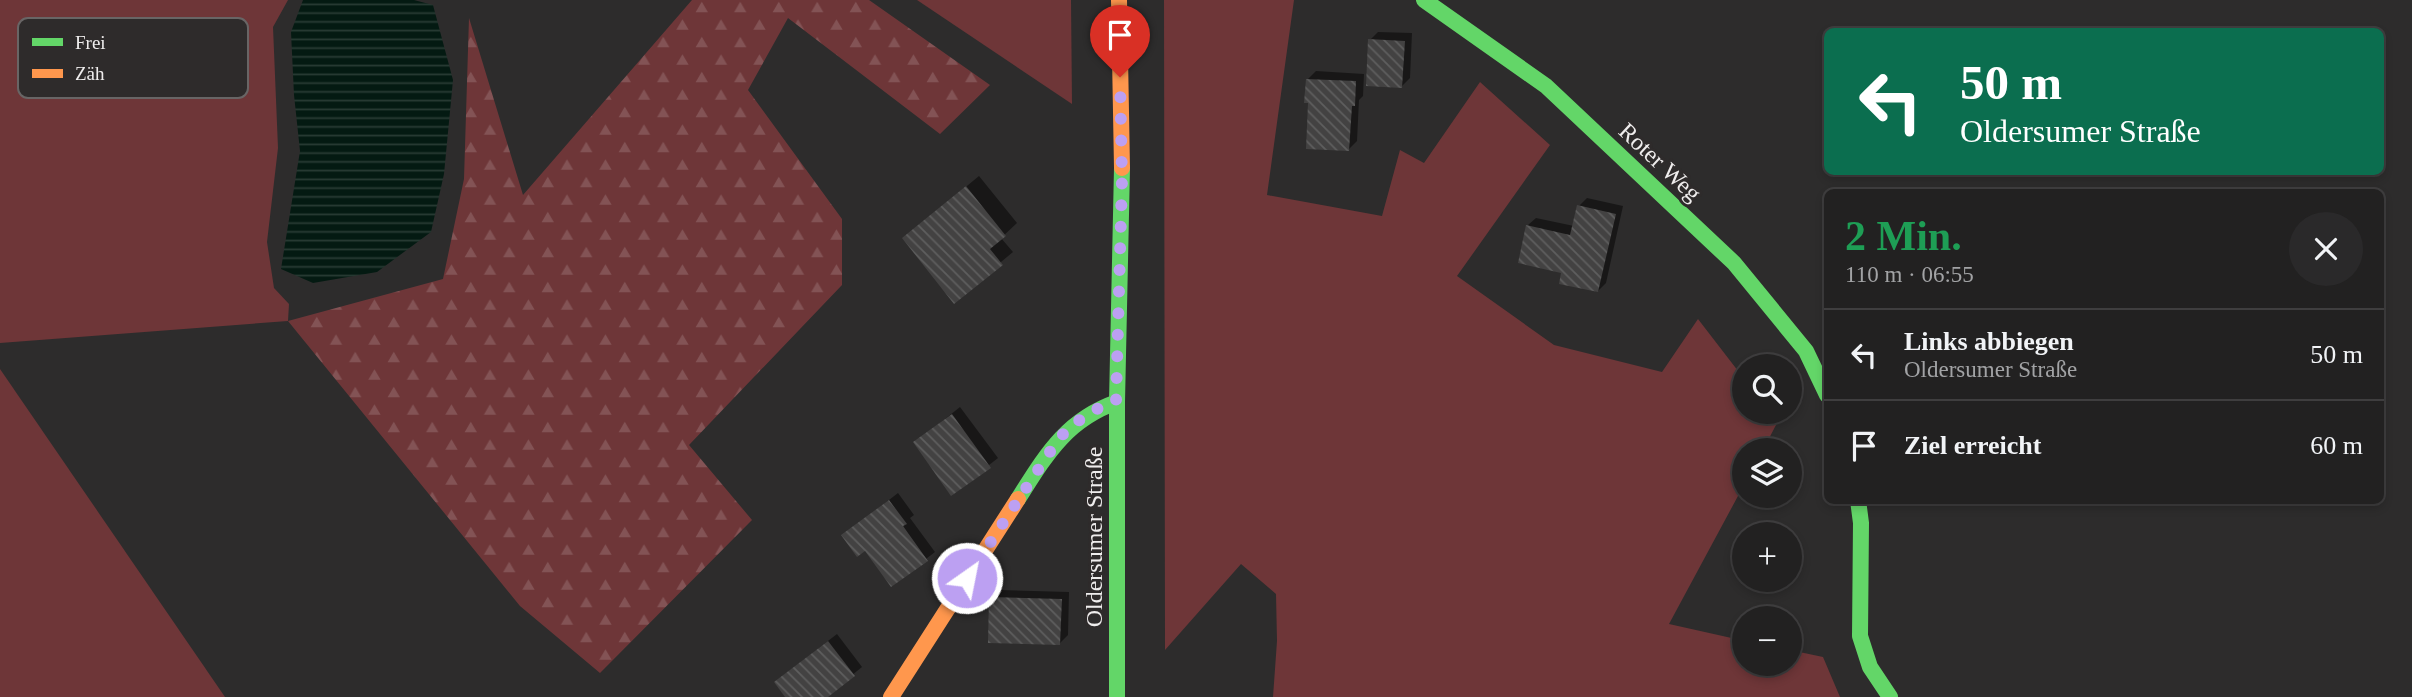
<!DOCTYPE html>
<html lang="de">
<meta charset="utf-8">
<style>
body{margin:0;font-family:"Times New Roman",serif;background:#2a292a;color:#f1f3f6;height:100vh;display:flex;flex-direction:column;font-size:26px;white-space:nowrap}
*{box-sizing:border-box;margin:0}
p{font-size:23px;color:#a2a3a5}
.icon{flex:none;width:38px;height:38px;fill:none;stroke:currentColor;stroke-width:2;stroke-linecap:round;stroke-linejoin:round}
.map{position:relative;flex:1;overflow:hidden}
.side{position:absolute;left:1824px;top:189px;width:560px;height:315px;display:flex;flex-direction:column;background:#222121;border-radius:10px;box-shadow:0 4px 10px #0003,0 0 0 2px #3f3e3f}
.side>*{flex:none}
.hud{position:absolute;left:1824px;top:28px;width:560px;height:147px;border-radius:10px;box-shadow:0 4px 10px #0003,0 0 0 2px #3f3e3f;background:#0b6e4f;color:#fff;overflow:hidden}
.fabs{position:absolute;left:1732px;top:354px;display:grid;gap:14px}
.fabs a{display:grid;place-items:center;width:70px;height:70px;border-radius:50%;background:#222121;box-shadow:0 4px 10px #0003,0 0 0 2px #3f3e3f;font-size:35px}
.pin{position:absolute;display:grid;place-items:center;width:60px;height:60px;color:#fff;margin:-72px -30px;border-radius:50% 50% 50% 0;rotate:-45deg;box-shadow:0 0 7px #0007}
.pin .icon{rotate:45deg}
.me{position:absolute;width:77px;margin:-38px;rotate:33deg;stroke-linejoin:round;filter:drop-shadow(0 0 5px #0008)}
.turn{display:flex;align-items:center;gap:24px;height:147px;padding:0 21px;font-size:32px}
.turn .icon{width:91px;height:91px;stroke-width:2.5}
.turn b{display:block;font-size:49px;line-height:60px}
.round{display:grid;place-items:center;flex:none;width:74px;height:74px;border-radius:37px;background:#2a292a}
.head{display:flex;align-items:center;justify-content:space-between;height:119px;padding:0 21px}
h1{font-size:42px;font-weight:700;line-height:52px;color:#1e9e55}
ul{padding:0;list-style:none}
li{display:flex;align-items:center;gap:21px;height:91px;padding:0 21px;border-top:2px solid #3f3e3f}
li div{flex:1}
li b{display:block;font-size:26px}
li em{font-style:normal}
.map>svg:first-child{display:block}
.grass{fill:#6e3638}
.forest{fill:url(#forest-firs)}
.water{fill:url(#water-rules)}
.shadow{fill:#0007}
.building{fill:url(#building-back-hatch)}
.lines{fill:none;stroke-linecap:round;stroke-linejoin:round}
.fast{stroke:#63d668;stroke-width:16}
.slow{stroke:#ff974d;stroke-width:16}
.route{stroke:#bca0f2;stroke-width:12;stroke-dasharray:0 21.6}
.labels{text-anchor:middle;stroke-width:6;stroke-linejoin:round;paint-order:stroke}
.street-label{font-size:24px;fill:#efeded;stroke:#2e2b2b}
.key{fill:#2e2b2b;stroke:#686565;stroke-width:2}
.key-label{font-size:19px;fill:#efeded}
</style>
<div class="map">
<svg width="2412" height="697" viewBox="0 0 2412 697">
<defs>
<pattern id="forest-firs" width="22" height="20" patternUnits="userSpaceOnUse" patternTransform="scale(1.75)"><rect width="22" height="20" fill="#6e3638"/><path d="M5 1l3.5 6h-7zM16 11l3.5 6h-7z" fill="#835355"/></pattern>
<pattern id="water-rules" width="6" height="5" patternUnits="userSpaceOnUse" patternTransform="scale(1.75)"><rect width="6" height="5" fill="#041a12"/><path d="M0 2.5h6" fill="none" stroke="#293c35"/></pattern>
<pattern id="building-back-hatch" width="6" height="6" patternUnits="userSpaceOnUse" patternTransform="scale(1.75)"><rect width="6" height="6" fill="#434242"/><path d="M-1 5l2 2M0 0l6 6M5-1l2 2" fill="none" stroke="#5e5e5e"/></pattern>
</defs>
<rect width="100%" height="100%" fill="#2d2c2c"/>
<g class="grass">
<polygon points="0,0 288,0 273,27 278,148 267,242 274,288 289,304 288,321 0,343"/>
<polygon points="917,0 1071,0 1072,104"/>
<polygon points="1164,0 1294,0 1267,195 1382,216 1400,150 1424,163 1480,82 1550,145 1457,276 1554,345 1662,372 1698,319 1745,380 1745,411 1769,411 1777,423 1763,450 1745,450 1745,483 1669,624 1745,641 1745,663 1790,663 1790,650 1823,657 1840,697 1273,697 1277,641 1276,594 1241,564 1165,650"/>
<polygon points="0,369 225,697 0,697"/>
</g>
<polygon class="forest" points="692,0 869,0 990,85 940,134 788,18 748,90 842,219 842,285 689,445 752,520 600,673 520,606 288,321 443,279 464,179 469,18 523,195"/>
<polygon class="water" points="303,0 414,0 433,5 453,80 444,174 431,232 377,272 313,283 281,269 300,151 294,95 291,32"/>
<g class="shadow">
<polygon points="1378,32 1412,33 1410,78 1402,86 1370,40"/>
<polygon points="1316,71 1364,74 1363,96 1359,100 1357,141 1349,149 1310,102 1308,79"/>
<polygon points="979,176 1017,223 1001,238 1013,252 954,301 904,238"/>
<polygon points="1587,198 1623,206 1606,283 1598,291 1564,272 1528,225 1536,218 1574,226 1579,206"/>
<polygon points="960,407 998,458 952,494 915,443"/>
<polygon points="898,493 914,515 910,518 935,552 892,585 865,548 844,535"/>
<polygon points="999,590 1069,592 1068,635 1060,643 991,598"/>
<polygon points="837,634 862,667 825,697 787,697 784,675"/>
</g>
<g class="building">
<polygon points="1368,39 1405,41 1402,88 1366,86"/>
<polygon points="1306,79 1356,81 1355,106 1352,106 1349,151 1306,149 1308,103 1304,103"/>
<polygon points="966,186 1006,236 990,249 1003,265 954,304 902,238"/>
<polygon points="1577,205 1616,214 1598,292 1559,284 1561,273 1518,263 1526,225 1570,235"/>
<polygon points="952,414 991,468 951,496 913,442"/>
<polygon points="889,500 907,524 903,526 928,561 891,587 865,551 857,557 841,535"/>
<polygon points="989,597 1062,599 1060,645 988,643"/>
<polygon points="828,641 855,676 828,697 785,697 774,682"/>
</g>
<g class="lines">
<g class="fast">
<polyline points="1424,0 1546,86 1734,263 1806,351 1827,395"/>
<path d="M1018 499C1046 455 1066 420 1117 402"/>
<polyline points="1858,500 1861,523 1860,636 1870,667 1890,697"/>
<polyline points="1117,697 1117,402 1122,168"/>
</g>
<g class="slow">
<polyline points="1119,0 1122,168"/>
<polyline points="891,697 1018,499"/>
</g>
</g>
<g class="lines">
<path class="route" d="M967 578 1059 438C1077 420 1093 409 1116 401L1122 180 1120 77"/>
</g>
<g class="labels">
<g class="street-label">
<text transform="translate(1660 162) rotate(43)" y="8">Roter Weg</text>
<text transform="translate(1094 537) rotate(-90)" y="8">Oldersumer Straße</text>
</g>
</g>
<rect x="18" y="18" width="230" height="80" rx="10" class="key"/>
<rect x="32" y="38" width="31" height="8" fill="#63d668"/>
<rect x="32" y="69" width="31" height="9" fill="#ff974d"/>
<g class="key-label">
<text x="75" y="49">Frei</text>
<text x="75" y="80">Zäh</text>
</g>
</svg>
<div class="fabs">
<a><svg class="icon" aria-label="search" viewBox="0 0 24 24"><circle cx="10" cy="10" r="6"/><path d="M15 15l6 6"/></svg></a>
<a><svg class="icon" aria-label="layers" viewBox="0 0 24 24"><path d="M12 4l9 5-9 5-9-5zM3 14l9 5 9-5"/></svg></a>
<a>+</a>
<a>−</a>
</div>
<div class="pin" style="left:1120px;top:77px;background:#d93025"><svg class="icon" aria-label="arrive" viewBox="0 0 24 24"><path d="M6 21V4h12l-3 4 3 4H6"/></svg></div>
<svg class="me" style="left:967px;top:578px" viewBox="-20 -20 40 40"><circle r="17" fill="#bca0f2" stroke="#fff" stroke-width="3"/><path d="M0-11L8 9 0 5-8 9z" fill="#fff"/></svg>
<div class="hud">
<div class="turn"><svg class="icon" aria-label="left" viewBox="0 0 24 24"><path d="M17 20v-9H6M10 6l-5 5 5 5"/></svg><div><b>50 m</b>Oldersumer Straße</div></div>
</div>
<section class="side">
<div class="head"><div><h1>2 Min.</h1><p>110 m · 06:55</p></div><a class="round"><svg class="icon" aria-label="close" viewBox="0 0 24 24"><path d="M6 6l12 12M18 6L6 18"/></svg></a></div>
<ul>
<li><svg class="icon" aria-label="left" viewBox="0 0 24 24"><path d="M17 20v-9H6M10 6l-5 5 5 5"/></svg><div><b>Links abbiegen</b><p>Oldersumer Straße</p></div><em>50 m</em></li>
<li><svg class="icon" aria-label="arrive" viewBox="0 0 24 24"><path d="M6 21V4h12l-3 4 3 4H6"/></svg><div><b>Ziel erreicht</b></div><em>60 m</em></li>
</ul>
</section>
</div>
